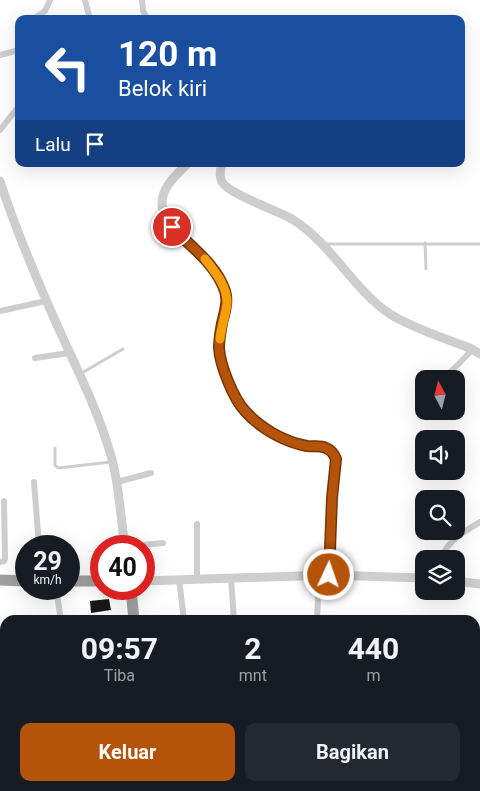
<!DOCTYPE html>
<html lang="id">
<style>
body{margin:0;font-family:Roboto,sans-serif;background:#242831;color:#f1f3f6;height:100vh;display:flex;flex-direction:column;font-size:19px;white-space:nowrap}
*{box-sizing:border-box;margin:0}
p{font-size:16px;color:#9ea1a6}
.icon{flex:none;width:28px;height:28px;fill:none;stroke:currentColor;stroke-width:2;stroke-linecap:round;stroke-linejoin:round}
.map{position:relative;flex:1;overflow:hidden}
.side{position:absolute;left:0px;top:615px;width:480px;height:176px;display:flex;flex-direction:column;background:#171b24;border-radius:15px 15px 0 0;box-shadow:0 5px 20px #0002}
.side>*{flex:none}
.guide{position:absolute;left:15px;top:15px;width:450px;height:152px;border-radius:10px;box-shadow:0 5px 20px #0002;background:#1a4fa0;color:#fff;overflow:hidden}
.needle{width:32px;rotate:353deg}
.controls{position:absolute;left:415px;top:370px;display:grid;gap:10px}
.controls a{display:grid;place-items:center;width:50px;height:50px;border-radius:10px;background:#171b24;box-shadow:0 5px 20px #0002;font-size:25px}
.speed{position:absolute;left:15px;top:535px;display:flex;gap:10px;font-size:25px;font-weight:700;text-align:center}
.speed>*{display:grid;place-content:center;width:65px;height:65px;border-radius:50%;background:#171b24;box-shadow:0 5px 20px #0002;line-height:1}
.speed small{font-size:12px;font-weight:400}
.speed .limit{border:8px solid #d22;background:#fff;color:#111}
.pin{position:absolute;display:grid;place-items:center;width:42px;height:42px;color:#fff;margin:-21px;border:2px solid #fff;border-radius:50%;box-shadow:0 1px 5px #0007}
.me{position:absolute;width:55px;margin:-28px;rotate:3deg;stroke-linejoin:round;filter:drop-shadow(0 0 4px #0008)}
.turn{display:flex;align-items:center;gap:18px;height:105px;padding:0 20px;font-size:22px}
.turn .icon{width:65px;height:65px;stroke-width:2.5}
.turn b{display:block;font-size:35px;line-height:42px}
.then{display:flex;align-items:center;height:48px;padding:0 20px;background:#0003;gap:10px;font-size:19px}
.eta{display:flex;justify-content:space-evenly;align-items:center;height:85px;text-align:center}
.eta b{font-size:30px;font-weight:700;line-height:35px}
.cta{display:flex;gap:10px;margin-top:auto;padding:10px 20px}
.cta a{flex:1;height:58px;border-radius:10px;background:#b45309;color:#fff;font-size:20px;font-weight:700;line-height:58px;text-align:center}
.cta a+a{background:#242831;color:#f1f3f6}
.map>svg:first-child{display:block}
.building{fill:#181818}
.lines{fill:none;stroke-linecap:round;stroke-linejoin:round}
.service{stroke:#cecece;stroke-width:3}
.minor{stroke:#cecece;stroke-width:6}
.tertiary{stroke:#cecece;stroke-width:9}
.secondary{stroke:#bbb;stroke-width:9}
.trunk{stroke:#a0a0a0;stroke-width:11}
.route-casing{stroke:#753606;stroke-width:12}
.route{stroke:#b45309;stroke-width:9}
.slow{stroke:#f59e0b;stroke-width:9}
</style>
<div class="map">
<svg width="480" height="791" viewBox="0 0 480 791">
<rect width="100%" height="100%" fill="#fff"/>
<polygon class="building" points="109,599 111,610 91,613 90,601"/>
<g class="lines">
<g class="service">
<polyline points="425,243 426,269"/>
<polyline points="326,244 480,244"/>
<polyline points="80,374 123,349"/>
<polyline points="55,448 55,465 58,468 111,462"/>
</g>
<g class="minor">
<polyline points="85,0 90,19"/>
<polyline points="142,0 143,11 148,19"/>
<polyline points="33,19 45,11 50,0"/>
<polyline points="19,28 19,38"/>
<polyline points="0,55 19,50"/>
<polyline points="0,130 19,106"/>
<polyline points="0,311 46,301"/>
<polyline points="35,358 69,353"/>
<polyline points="444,379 472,350"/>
<polyline points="34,482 39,546"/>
<polyline points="117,482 151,473"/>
<polyline points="197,524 197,579"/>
<polyline points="132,546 163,543"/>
<path d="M441 559C447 541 465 531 480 522"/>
<polyline points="0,562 4,561 5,558 4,501"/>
<polyline points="231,578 234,620"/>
<polyline points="179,579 184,620"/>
<polyline points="56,589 61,620"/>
<polyline points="317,620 319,575"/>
<polyline points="46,786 46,791"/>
<polyline points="236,786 236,791"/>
<polyline points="337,786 337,791"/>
<polyline points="284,791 284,786"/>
</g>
<g class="tertiary">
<path d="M187 164C176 175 161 188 162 205 165 228 187 239 201 254 210 264 220 277 224 289 229 303 224 313 221 326 220 333 219 342 219 349 220 366 234 399 245 411 261 429 284 442 308 446 314 447 320 445 326 448 331 450 334 454 336 459L332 498 329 575 424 578"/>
<path d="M222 164C220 170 219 176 222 182 227 193 278 211 292 219 331 243 352 288 390 314 410 327 446 339 470 348L480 354"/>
<path d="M0 181C17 234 39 285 62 336 79 373 97 410 109 449 119 480 120 514 125 546"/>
<polyline points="144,581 329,575"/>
<polyline points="456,581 480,584"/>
<polyline points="0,788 15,786"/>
</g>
<polyline class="secondary" points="155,786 155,791"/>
<g class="trunk">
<polyline points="0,580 26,581"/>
<polyline points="69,581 101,581"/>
<polyline points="131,589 134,620"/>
<polyline points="475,728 480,727"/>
</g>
</g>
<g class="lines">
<g class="route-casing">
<path id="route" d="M172 227C191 247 216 264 225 291 229 304 223 315 221 329 220 335 219 341 219 348 220 365 233 398 245 411 260 428 284 442 307 446 314 447 320 445 326 448 331 450 334 454 336 459L332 498 329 575"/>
</g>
<use href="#route" class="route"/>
<path class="slow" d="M205 259C215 272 228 287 227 304 226 314 221 328 220 339"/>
</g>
</svg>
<div class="controls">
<a><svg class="needle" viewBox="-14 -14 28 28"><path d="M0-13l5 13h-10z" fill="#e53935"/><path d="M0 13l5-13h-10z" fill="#9ea1a6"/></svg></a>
<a><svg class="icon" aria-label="sound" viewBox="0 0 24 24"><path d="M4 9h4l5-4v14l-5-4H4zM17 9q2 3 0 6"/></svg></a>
<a><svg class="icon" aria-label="search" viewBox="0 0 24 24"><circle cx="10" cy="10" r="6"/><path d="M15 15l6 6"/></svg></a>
<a><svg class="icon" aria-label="layers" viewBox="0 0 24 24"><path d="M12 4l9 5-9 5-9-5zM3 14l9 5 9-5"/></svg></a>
</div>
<div class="speed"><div>29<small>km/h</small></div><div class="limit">40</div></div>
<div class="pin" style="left:172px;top:227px;background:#d93025"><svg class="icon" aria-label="arrive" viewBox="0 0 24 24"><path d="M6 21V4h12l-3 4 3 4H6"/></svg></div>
<svg class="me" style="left:329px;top:575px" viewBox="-20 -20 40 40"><circle r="17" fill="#b45309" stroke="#fff" stroke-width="3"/><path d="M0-11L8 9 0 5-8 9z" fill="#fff"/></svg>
<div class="guide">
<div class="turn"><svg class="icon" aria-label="left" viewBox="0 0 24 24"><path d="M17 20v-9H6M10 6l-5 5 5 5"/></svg><div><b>120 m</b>Belok kiri</div></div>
<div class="then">Lalu<svg class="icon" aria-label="arrive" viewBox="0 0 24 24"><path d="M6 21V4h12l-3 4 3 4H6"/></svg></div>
</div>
<section class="side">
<div class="eta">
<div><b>09:57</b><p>Tiba</p></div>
<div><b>2</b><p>mnt</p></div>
<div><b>440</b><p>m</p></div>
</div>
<div class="cta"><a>Keluar</a><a>Bagikan</a></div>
</section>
</div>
